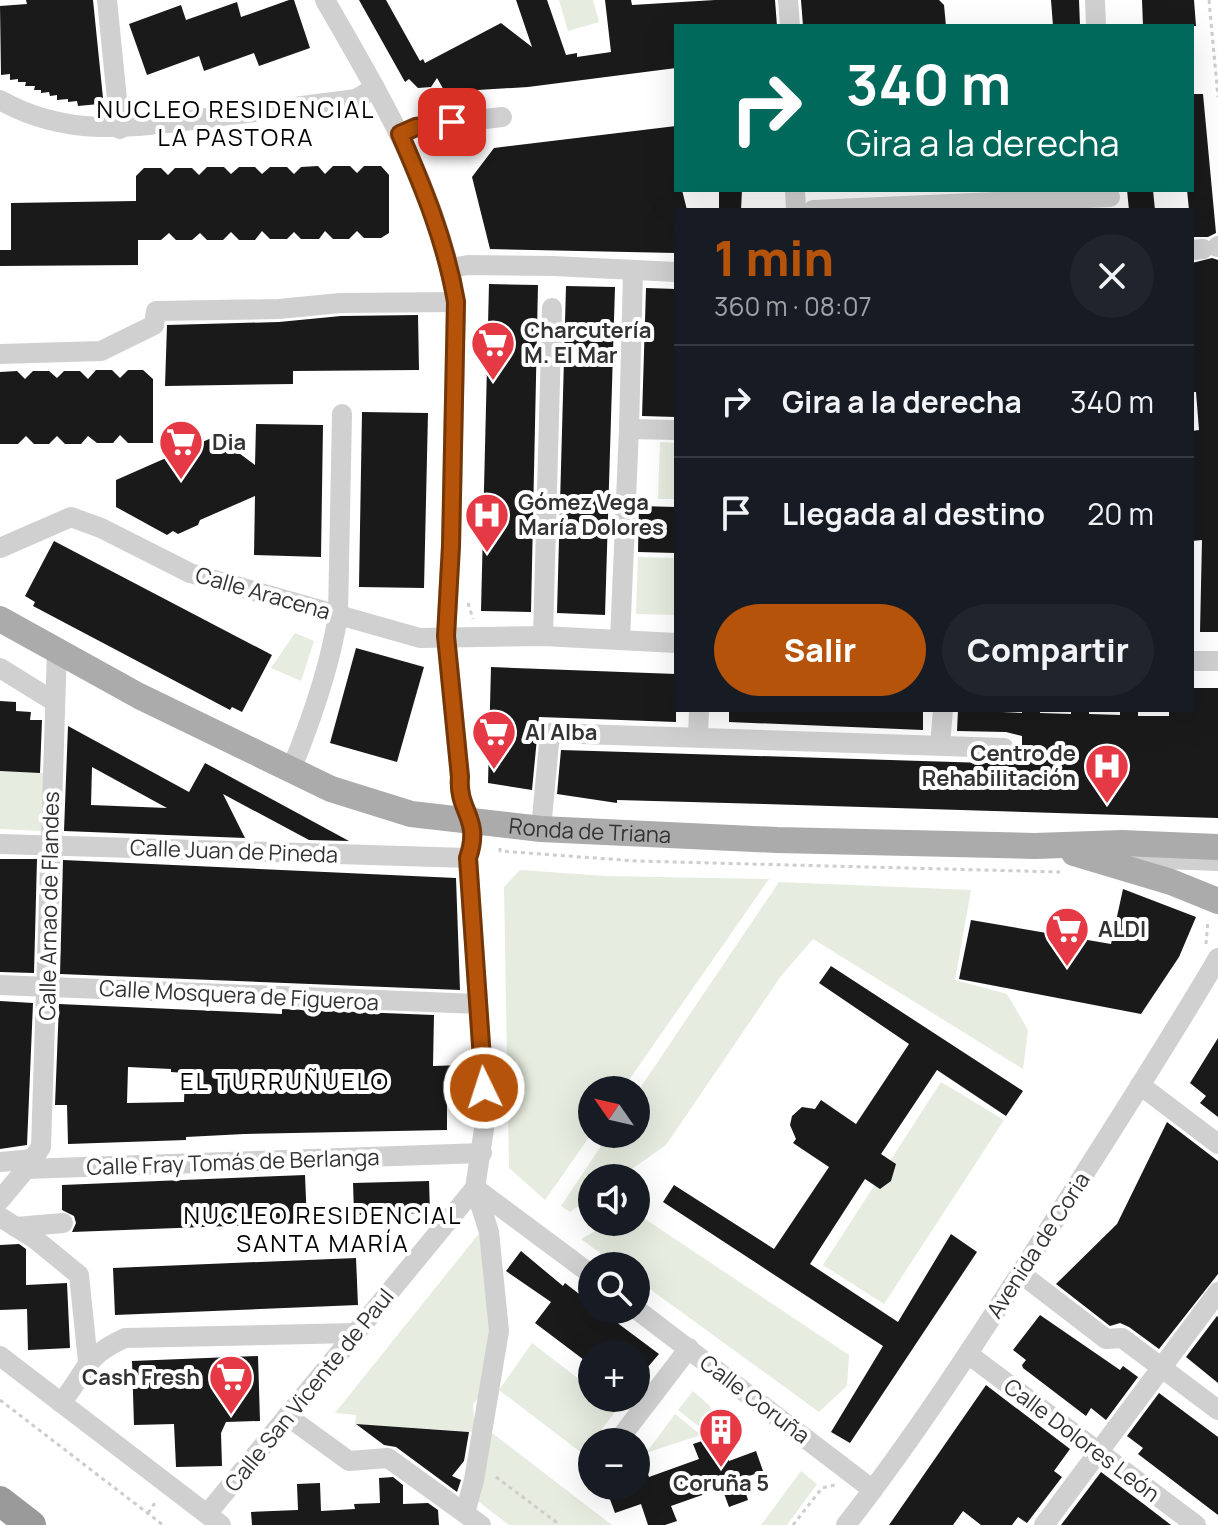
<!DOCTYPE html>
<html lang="es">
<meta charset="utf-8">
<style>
body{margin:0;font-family:Manrope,sans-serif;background:#20242c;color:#f1f3f6;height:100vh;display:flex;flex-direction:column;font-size:30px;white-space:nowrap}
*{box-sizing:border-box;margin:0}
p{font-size:26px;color:#9ea1a6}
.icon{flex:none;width:44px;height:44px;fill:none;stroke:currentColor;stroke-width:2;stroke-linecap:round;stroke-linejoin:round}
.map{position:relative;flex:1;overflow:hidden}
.panel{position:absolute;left:674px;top:208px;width:520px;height:504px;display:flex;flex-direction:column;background:#171b24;border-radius:0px;box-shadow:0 8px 32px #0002}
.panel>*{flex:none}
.guide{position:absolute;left:674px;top:24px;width:520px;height:168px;border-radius:0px;box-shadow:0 8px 32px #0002;background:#00695c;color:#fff;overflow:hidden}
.needle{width:52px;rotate:304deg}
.controls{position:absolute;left:578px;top:1076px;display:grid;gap:16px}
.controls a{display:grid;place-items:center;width:72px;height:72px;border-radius:50%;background:#171b24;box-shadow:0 8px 32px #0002;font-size:40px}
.pin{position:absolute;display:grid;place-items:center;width:68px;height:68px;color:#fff;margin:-34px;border-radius:16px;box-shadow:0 4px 12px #0006}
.me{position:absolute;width:88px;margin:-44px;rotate:356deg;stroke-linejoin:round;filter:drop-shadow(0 0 6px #0008)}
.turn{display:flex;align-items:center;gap:28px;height:168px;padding:0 40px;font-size:36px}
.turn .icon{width:104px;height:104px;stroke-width:2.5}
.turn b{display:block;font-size:56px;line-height:68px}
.round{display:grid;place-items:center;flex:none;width:84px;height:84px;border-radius:42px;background:#20242c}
.headline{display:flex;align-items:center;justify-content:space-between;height:136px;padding:0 40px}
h1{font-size:48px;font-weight:800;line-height:60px;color:#b45309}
.cta{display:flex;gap:16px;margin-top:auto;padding:16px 40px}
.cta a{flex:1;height:92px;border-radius:48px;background:#b45309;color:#fff;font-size:32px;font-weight:800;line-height:92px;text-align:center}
.cta a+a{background:#20242c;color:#f1f3f6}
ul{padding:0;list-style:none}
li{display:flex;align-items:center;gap:24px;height:112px;padding:0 40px;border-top:2px solid #363941}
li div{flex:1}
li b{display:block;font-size:30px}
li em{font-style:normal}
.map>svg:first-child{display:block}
.green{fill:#e6ecdf}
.building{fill:#1a1a1a;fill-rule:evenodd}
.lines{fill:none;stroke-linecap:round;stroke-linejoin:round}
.path{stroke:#cdcdcd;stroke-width:3;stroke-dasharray:4 4;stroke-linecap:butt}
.minor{stroke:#d0d0d0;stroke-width:20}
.major{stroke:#ababab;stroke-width:26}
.highway{stroke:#9a9a9a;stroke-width:30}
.route-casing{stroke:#753606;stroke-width:20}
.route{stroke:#b45309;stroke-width:14}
.labels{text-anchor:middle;stroke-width:8;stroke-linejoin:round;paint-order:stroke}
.poi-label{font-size:22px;font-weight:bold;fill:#333;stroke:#fff;text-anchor:start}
.street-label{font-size:22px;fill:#333;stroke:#fff}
.neighbourhood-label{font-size:24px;letter-spacing:2px;fill:#000;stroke:#fff}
</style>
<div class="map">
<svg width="1218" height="1525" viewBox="0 0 1218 1525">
<rect width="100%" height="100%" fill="#fff"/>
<g class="green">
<polygon points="559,0 593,0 599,22 568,31"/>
<polygon points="660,442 676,443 676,499 658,499"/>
<polygon points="638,557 676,558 676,615 636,614"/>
<polygon points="295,633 314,641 301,681 271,668"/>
<polygon points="0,771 44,773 42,831 0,829"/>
<polygon points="520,870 605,876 769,879 622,1090 592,1090 592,1133 545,1200 509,1168 504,887"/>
<polygon points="779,882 971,890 955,980 1007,994 1028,1030 1023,1069 813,939 781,976 666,1145 619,1178 592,1178 592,1197 570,1212 561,1206 609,1134 636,1134 636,1094"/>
<polygon points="941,1082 1004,1120 884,1304 823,1265"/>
<polygon points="636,1213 849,1355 847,1386 819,1412 636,1279 636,1266 618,1266 581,1239 611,1222 636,1222"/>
<polygon points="481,1231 493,1337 483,1390 473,1405 475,1432 355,1424 356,1415 335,1413"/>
<polygon points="532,1343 592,1389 592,1398 604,1398 618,1408 583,1454 499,1390"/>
<polygon points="693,1391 710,1406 718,1428 706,1432 678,1410"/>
<polygon points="675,1414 701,1435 646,1453"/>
<polygon points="487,1429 612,1525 509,1525 474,1498"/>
<polygon points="801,1471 817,1484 787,1525 761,1525"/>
</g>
<g class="building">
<polygon points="26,0 93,0 103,98 98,99 99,104 78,106 77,101 68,102 68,99 57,100 57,95 50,96 49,92 41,93 41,90 34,90 35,86 25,86 26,82 18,82 18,79 10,80 10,74 1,75 0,6 27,4"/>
<polygon points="289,0 294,0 310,48 259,66 254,53 204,71 199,56 147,75 129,24 181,5 186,20 237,2 241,17"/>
<polygon points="359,0 386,0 420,61 423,59 425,63 501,23 532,47 516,0 547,0 566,55 577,53 577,57 611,52 605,0 631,0 632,5 715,0 775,0 777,26 676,26 676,68 528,87 445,92 437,78 431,87 418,88 409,79 405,82"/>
<polygon points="801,0 939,0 944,5 946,26 803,26"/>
<polygon points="1051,0 1079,0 1080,26 1053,26"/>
<polygon points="1142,0 1194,0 1196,26 1143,26"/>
<polygon points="1192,94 1203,94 1216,233 1208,237 1192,237 1192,210 1189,210 1187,190 1192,190"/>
<polygon points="676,126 676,190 682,190 687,210 676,210 676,253 490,249 472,177 494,148"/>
<polygon points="318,166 325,174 333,166 350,166 357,173 364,166 381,166 389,175 389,233 381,238 364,238 357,231 349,239 333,239 325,231 319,239 301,239 294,232 287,239 270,239 262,231 255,240 239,240 231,232 223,240 207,240 200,233 192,240 176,240 169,233 161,240 138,240 138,265 0,266 0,250 11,250 11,203 136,201 136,176 144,168 161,168 168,175 175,168 192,168 199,175 207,167 224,167 231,174 239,167 255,167 262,174 270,167 287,167 294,174 301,167"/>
<polygon points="719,190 742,190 741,210 719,210"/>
<polygon points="1127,190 1153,190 1155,210 1129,210"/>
<polygon points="1212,258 1218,260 1218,632 1200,632 1202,540 1192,541 1192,431 1199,430 1196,392 1192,392 1192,263"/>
<polygon points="489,284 538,285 531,612 481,611"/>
<polygon points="566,286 615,287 605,615 557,613"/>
<polygon points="646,288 676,289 676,417 642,416"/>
<polygon points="418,315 419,370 293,371 293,384 165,386 167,325 279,322 341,316"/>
<polygon points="96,370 112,370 120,378 128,370 143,370 153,379 153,443 128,443 120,435 113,443 97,443 88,436 81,444 65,444 57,436 49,444 34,444 26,436 18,444 0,444 0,372 17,371 25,379 33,371 49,371 57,378 64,371 80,371 88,379"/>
<polygon points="362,412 428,413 424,588 359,587"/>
<polygon points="256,424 323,425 321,557 254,555 255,496 200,520 198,525 178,534 173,531 167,535 116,507 116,480 216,436 255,465"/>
<polygon points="639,506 676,507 676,553 638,552"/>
<polygon points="54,541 272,655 242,712 232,707 230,710 33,606 35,602 25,596"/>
<polygon points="356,648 424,667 397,762 330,743"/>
<polygon points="491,667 676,674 676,722 539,717 532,790 488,783"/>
<polygon points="1192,688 1218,688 1218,818 764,804 617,800 617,803 557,794 561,750 1022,764 1022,736 1006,732 957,731 958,710 1022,713 1022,710 1040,710 1040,713 1071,714 1071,710 1089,710 1089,714 1120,715 1120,710 1138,710 1138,716 1169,716 1169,710 1192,710"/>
<polygon points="0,701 16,702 16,711 31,712 30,720 42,720 40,773 0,771"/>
<polygon points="729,710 923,710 923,730 729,722"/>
<path d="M68 726 189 792 205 763 349 841 309 840 223 794 245 838 64 831ZM92 767 167 808 91 805Z"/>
<polygon points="0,859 37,859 34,973 0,972"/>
<polygon points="63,860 456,878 460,990 60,974"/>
<polygon points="1123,889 1196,917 1179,957 1141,1014 959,979 971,920 1111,944"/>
<polygon points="831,966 1023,1091 1006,1116 937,1070 881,1154 896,1164 891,1181 880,1189 865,1179 810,1264 898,1322 951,1234 977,1252 850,1443 831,1432 883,1346 663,1202 674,1185 774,1249 829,1167 793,1143 796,1139 790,1125 792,1116 802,1107 815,1109 821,1100 856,1124 909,1044 819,983"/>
<polygon points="0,1001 33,1003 27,1145 0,1149"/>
<path d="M59 1004 260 1013 282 1014V1009L434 1015 433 1066 464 1065 466 1090 447 1091V1130L244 1134 186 1137V1140L68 1144 67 1105H55ZM128 1067 171 1069V1072L185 1073 184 1102 127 1103Z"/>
<polygon points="1218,1038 1218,1117 1200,1103 1206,1096 1190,1083"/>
<polygon points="1167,1122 1218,1161 1218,1274 1159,1349 1129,1327 1120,1323 1110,1326 1056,1284 1117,1224"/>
<polygon points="305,1175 307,1223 72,1232 76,1223 74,1216 62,1210 62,1185"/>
<polygon points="429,1181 430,1213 354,1215 353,1183"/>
<polygon points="19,1244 26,1249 26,1285 67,1283 70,1348 28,1350 27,1309 0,1310 0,1245"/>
<polygon points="521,1251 563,1286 565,1283 592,1304 592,1310 600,1310 659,1354 636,1381 636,1354 592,1354 592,1366 535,1323 551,1302 506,1271"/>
<polygon points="356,1258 358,1305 115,1315 113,1268"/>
<polygon points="1040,1315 1120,1370 1123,1366 1138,1377 1106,1420 1091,1408 1086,1416 1023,1368 1022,1365 1026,1360 1013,1350"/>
<polygon points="1217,1316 1218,1317 1218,1383 1186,1357"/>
<polygon points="258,1356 260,1421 226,1422 221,1433 222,1466 176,1467 174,1424 134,1425 132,1361"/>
<polygon points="986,1385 1070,1449 1054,1471 1062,1477 1027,1523 1018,1517 1012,1525 981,1525 963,1511 953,1525 889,1525"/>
<polygon points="1159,1393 1218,1437 1218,1515 1138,1454 1143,1448 1127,1436"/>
<polygon points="356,1424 469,1432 464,1461 452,1476 461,1480 457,1492 396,1447 384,1445"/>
<polygon points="720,1435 729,1461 756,1451 763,1471 741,1479 748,1500 729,1507 722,1488 671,1506 677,1521 665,1525 648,1525 641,1504 615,1513 608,1494 636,1486 636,1447 638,1447 649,1477 699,1459 693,1444"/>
<polygon points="1101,1472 1145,1505 1171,1525 1061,1525"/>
<polygon points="393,1477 403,1485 403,1504 428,1503 438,1510 439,1525 252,1525 251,1512 298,1510 297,1484 320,1483 321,1511 355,1509 354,1504 380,1503 379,1478"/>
</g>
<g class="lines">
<g class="path">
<polyline points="1209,0 1218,97"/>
<polyline points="468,603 473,619"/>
<polyline points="500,848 500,851 636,861 1060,872"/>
<polyline points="1206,944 1208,920"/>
<polyline points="0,1400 163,1525"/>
<polyline points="496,1477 560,1525"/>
<polyline points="148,1513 157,1500"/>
<polyline points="793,1525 822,1488 835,1485"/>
</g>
<g class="minor">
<polyline points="107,0 120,129"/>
<path d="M325 0C380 96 438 191 456 302L451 546 446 636 460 777C457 812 482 818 468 858L486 1116 475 1188 489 1232 499 1331 474 1480 465 1513"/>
<polyline points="788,0 790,26"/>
<polyline points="1095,0 1096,26"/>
<path d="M0 100C72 141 144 126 221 116 266 111 311 105 356 99L375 88"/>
<polyline points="400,134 416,127 502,117"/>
<polyline points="795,190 796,210"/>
<polyline points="813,210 1110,197"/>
<polyline points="1217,247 1218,246"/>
<polyline points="1192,250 1203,249"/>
<polyline points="451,268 468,265 553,266 676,272"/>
<polyline points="0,354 101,351 154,325 156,311 279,309 340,303 456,302"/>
<polyline points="629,429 676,430"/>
<polyline points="0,548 71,517 101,528 190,573 420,638 543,636 676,643"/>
<polyline points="543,636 552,308"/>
<polyline points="620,640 629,429 633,272"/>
<polyline points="1192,661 1218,661"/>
<polyline points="0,668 55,702"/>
<polyline points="698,736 699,710"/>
<polyline points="940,745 943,710"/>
<path d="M291 770C311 721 330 668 338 615L342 414"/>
<polyline points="541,829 550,733 1004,748"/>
<polyline points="0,844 468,858"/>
<polyline points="1110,857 1218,861"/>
<polyline points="0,985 478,1004"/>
<polyline points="1140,1085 1218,1144"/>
<polyline points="0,1162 33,1159"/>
<polyline points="26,1169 41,1147 57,650"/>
<polyline points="475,1188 592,1275"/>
<polyline points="0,1200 26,1169 482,1153"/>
<polyline points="0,1217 35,1239 79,1275 88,1362"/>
<polyline points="16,1227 63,1223"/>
<polyline points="1020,1273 1106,1339 1122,1338 1218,1410"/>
<polyline points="636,1309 873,1490"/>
<polyline points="968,1354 1196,1525"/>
<polyline points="0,1356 221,1525"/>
<path d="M61 1403C87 1371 83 1357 125 1338L355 1333"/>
<polyline points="287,1416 349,1461 388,1458 481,1525"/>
<polyline points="617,1442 689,1348"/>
<polyline points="591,1476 592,1475"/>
<polyline points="207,1514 475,1188"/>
<path d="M846 1525C923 1426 990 1320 1058 1215 1112 1130 1167 1045 1218 958"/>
<polyline points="1044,1525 1218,1292"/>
</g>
<g class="major">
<path id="s1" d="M0 619 139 696 331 789 411 814 541 829 777 840 1035 846 1122 843 1218 847"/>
<polyline points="1074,853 1171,882 1218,901"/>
</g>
<polyline class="highway" points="0,1501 31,1525"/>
</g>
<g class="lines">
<g class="route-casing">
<path id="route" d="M452 122 416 127 400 134C424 189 446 243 456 302L451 546 446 636 460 777C457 812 482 818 468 858L484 1088"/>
</g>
<use href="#route" class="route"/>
</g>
<defs>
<g id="supermarket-pin" transform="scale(2.3)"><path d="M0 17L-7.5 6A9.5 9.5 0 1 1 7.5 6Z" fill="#e63946" stroke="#fff"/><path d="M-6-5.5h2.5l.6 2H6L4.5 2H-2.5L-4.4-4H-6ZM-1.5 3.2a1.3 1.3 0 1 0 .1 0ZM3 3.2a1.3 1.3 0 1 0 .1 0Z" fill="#fff"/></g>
<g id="hospital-pin" transform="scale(2.3)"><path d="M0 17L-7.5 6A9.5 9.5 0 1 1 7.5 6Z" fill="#e63946" stroke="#fff"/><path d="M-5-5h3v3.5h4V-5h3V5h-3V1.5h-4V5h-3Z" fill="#fff"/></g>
<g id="building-pin" transform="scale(2.3)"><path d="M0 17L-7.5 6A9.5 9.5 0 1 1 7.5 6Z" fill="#e63946" stroke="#fff"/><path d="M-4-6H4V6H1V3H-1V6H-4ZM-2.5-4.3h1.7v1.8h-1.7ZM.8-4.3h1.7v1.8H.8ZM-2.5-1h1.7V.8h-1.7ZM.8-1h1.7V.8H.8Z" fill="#fff"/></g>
</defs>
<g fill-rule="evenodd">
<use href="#supermarket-pin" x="493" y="343"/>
<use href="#supermarket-pin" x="181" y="442"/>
<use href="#hospital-pin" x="487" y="515"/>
<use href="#supermarket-pin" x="494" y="732"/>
<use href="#hospital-pin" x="1107" y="766"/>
<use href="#supermarket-pin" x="1067" y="929"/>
<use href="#supermarket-pin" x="231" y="1377"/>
<use href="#building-pin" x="721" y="1430"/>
</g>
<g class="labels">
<g class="poi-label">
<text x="524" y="338">Charcutería<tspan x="524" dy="25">M. El Mar</tspan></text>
<text x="212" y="450">Dia</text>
<text x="518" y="510">Gómez Vega<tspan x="518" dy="25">María Dolores</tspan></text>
<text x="525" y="740">Al Alba</text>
<text x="1076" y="761" text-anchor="end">Centro de<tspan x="1076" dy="25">Rehabilitación</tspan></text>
<text x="1098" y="937">ALDI</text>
<text x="200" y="1385" text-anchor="end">Cash Fresh</text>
<text x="721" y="1491" text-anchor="middle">Coruña 5</text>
</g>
<g class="street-label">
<text transform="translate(263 593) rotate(16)" y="8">Calle Aracena</text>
<text dy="8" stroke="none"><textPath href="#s1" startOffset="636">Ronda de Triana</textPath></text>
<text transform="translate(234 851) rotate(2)" y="8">Calle Juan de Pineda</text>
<text transform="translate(49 906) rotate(-89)" y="8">Calle Arnao de Flandes</text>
<text transform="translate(239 995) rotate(3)" y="8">Calle Mosquera de Figueroa</text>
<text transform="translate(233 1162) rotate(-2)" y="8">Calle Fray Tomás de Berlanga</text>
<text transform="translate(1038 1245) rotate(-57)" y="8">Avenida de Coria</text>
<text transform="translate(309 1390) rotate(-51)" y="8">Calle San Vicente de Paul</text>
<text transform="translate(755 1399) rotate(37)" y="8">Calle Coruña</text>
<text transform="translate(1082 1440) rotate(37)" y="8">Calle Dolores León</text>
</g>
<g class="neighbourhood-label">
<text x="236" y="118">NUCLEO RESIDENCIAL<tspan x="236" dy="28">LA PASTORA</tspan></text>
<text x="285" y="1090">EL TURRUÑUELO</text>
<text x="323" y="1224">NUCLEO RESIDENCIAL<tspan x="323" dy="28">SANTA MARÍA</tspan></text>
</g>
</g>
</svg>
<div class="controls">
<a><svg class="needle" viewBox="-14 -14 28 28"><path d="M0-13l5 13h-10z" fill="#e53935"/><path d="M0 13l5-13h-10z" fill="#9ea1a6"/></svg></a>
<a><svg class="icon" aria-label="sound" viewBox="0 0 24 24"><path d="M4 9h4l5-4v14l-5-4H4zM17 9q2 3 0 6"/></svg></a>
<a><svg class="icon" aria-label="search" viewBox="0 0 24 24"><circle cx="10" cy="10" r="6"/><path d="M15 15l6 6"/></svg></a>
<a>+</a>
<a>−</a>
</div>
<div class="pin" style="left:452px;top:122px;background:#d93025"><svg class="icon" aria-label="arrive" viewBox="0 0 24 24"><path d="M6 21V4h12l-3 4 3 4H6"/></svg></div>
<svg class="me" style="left:484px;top:1088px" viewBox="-20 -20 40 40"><circle r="17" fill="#b45309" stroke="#fff" stroke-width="3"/><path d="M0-11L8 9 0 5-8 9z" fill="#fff"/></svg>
<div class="guide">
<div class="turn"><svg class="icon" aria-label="right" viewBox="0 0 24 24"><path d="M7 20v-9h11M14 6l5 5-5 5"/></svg><div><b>340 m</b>Gira a la derecha</div></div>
</div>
<section class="panel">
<div class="headline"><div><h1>1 min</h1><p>360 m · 08:07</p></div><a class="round"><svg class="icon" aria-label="close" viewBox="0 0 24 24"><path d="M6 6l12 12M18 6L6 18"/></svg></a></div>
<ul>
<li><svg class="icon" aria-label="right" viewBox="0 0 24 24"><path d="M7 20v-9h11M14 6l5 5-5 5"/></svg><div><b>Gira a la derecha</b></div><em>340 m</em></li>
<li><svg class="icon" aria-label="arrive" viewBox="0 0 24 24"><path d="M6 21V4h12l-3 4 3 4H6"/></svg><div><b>Llegada al destino</b></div><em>20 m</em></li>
</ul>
<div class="cta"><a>Salir</a><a>Compartir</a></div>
</section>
</div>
